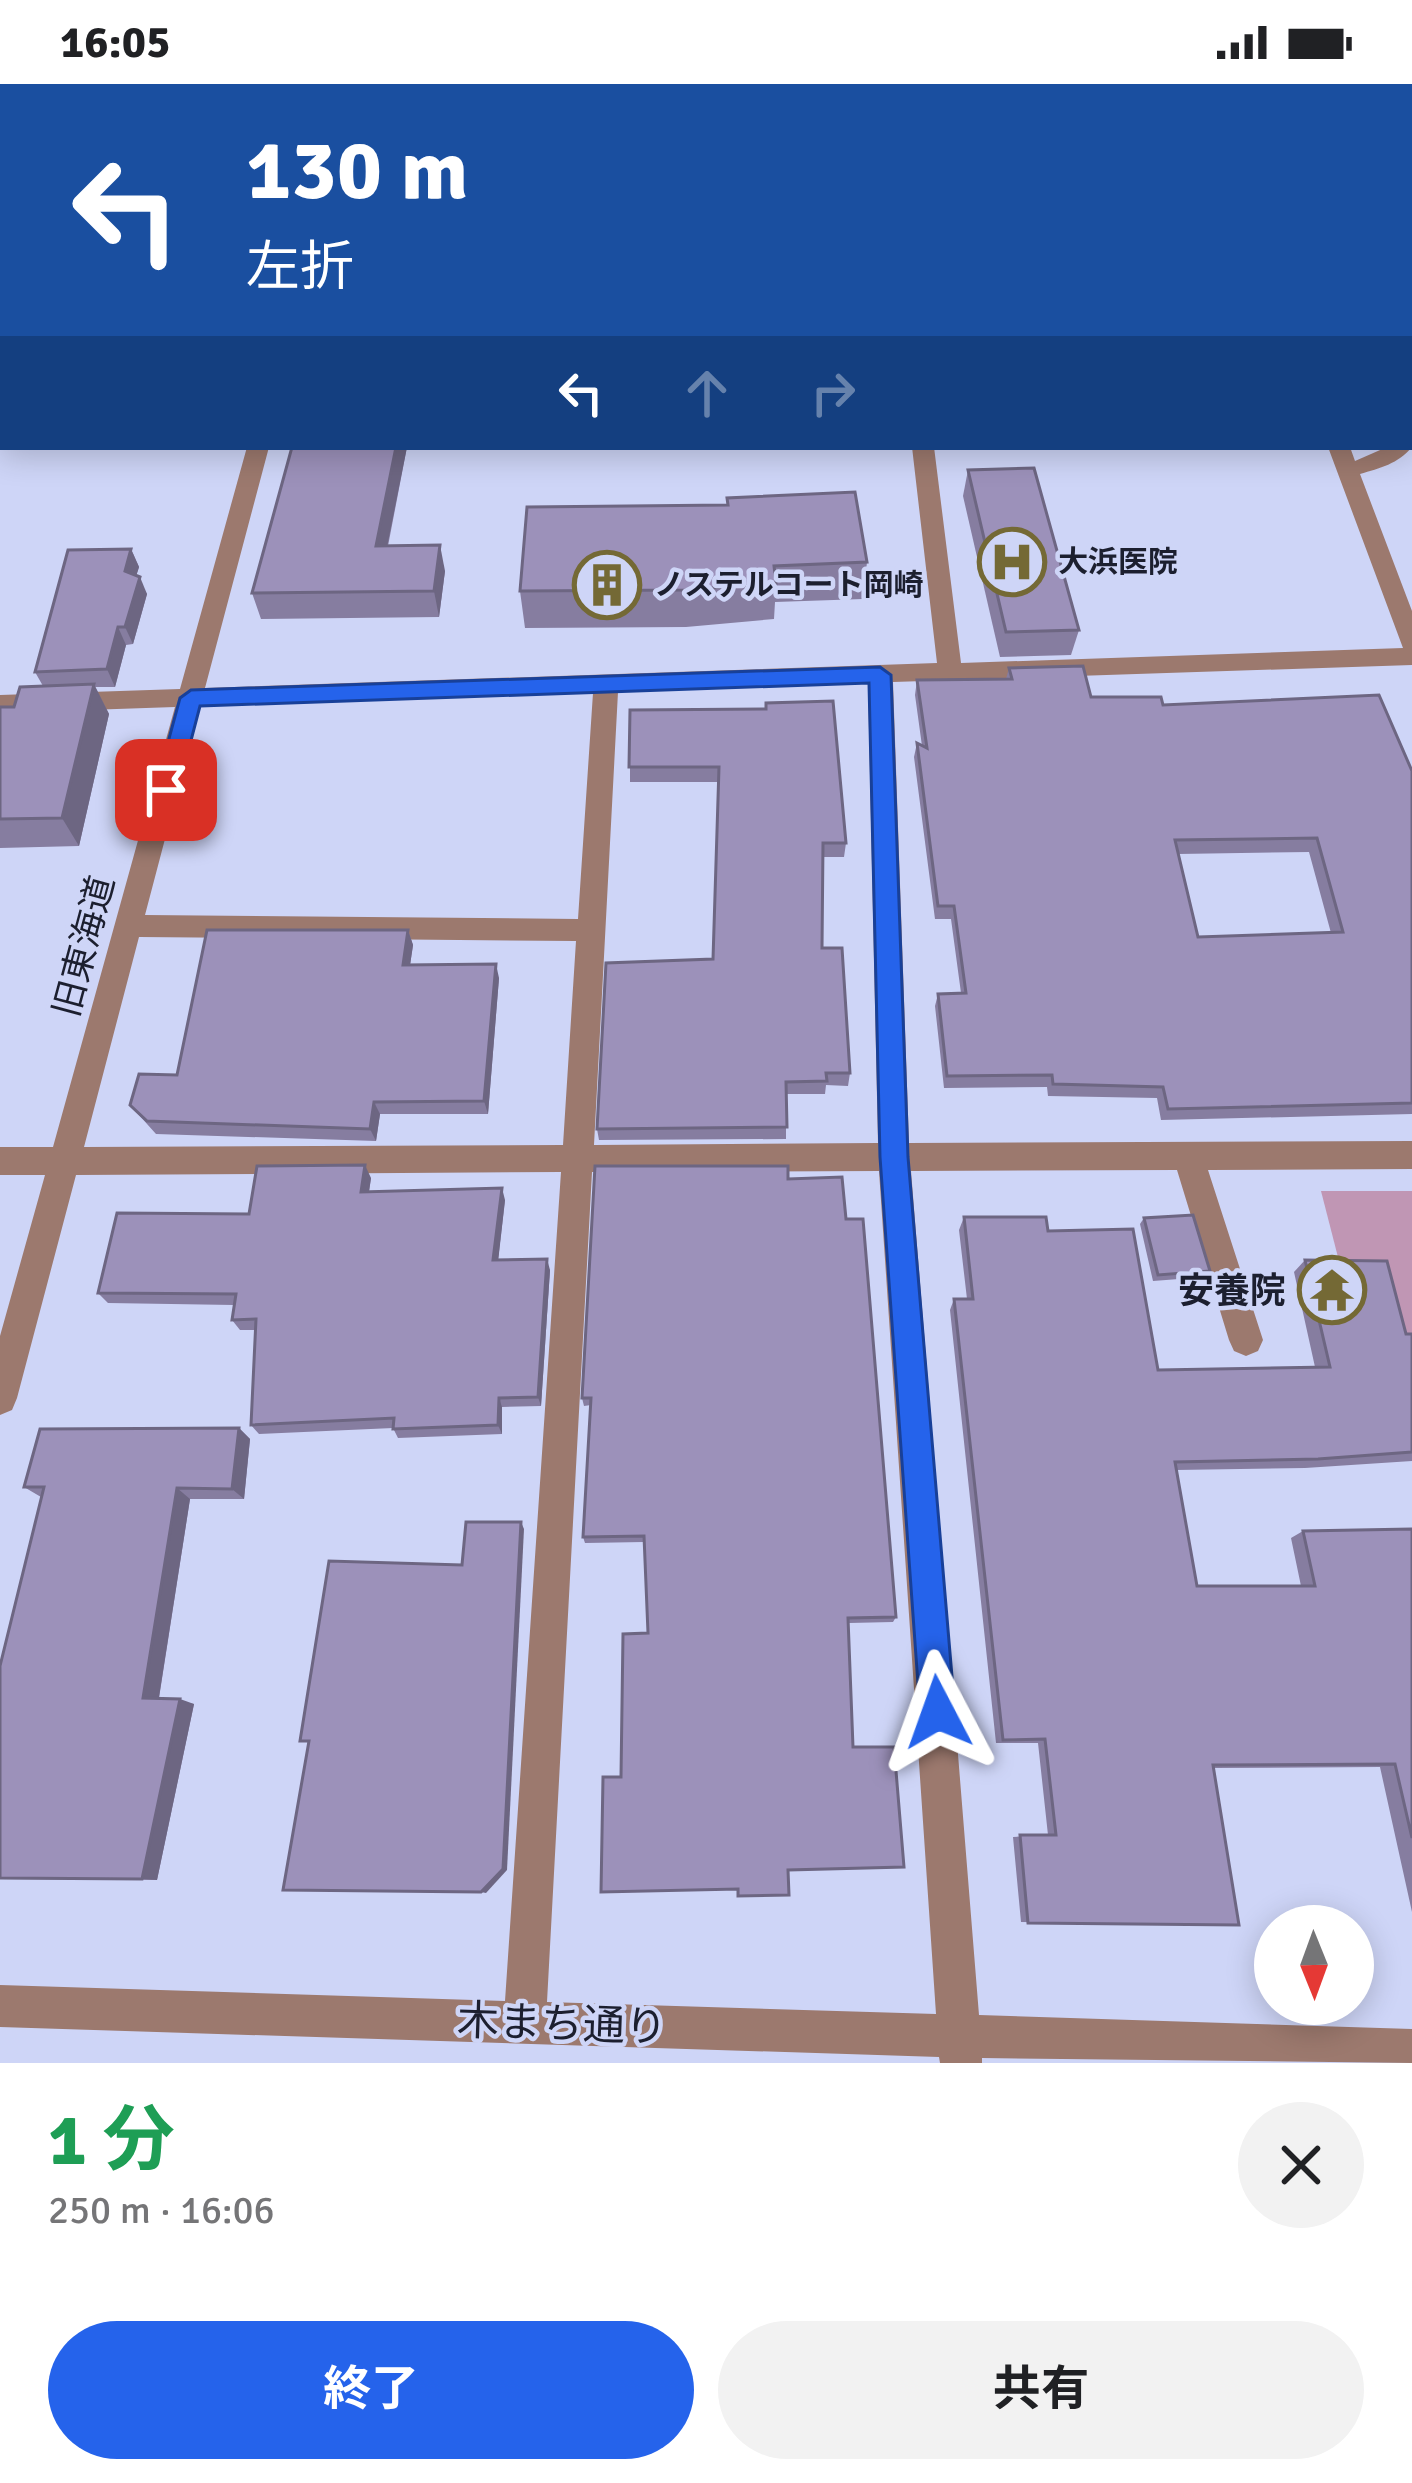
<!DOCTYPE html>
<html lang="ja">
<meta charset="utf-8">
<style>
body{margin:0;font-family:Signika,"Noto Sans JP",sans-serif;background:#f2f2f2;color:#202124;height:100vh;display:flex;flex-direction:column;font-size:45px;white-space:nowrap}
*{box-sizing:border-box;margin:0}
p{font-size:39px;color:#757577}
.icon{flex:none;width:66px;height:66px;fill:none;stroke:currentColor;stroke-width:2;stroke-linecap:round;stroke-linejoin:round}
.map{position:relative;height:1979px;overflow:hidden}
.panel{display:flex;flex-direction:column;background:#fff;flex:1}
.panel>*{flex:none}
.top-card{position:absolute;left:0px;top:0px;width:1413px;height:366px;box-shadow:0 6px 30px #0003;background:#1a4fa0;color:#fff;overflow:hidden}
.needle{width:78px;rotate:179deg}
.fabs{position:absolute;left:1254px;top:1821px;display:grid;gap:24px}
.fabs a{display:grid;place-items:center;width:120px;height:120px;border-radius:50%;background:#fff;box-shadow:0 6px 30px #0003;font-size:60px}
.pin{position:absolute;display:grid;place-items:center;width:102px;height:102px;color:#fff;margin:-51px;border-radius:24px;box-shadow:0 6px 18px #0006}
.me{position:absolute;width:132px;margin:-66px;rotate:356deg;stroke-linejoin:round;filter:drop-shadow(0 0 9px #0008)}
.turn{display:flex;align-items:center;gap:42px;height:252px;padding:0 48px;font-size:54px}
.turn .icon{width:156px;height:156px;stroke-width:2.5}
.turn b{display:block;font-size:84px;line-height:102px}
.lanes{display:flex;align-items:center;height:114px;padding:0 48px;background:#0003;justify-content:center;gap:60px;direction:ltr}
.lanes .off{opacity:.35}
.round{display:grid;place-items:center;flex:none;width:126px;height:126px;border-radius:63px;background:#f2f2f2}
.head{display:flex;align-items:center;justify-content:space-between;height:204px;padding:0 48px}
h1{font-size:72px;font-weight:700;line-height:90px;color:#1e9e55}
.action{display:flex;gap:24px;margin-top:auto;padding:24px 48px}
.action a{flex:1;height:138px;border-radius:72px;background:#2563eb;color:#fff;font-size:48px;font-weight:700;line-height:138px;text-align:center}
.action a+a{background:#f2f2f2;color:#202124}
.status{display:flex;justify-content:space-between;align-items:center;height:84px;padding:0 60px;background:#fff;direction:ltr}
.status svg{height:33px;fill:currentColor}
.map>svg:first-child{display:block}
.green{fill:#c096b4}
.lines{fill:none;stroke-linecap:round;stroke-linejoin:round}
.minor{fill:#9c796e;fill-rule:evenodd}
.wall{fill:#867da0;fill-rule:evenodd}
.shaded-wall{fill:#6d6682}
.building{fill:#9c91ba;stroke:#6d6682;stroke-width:3;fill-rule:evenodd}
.route{fill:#2563eb;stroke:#184099;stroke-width:3}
.labels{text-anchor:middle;stroke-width:9;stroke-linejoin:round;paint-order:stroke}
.far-poi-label{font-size:30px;font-weight:bold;fill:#1c1f2f;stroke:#ced5f7;text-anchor:start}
.street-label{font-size:36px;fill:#1c1f2f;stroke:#ced5f7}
.poi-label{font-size:36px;font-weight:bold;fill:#1c1f2f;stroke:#ced5f7;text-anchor:end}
.near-street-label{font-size:42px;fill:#1c1f2f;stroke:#ced5f7}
</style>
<div class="status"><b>16:05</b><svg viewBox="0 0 49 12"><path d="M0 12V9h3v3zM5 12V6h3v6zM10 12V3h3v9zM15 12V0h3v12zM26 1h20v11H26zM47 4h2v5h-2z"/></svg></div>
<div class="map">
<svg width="1412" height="1979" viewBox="0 0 1412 1979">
<rect width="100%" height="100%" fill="#ced5f7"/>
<polygon class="green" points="1321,1107 1412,1107 1412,1252 1403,1252 1340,1181"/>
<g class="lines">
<g class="minor">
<polygon points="344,0 362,0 343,3"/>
<rect x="850" y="0" width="18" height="3"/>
<polygon points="1195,0 1213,0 1214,3 1196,3"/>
<rect x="0" y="269" width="3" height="12"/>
<rect x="1410" y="271" width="2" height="17"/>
<path d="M1410 360 1412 363C1398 380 1380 384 1360 390L1412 527V581L893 598 909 1059 1412 1057V1085L1208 1086 1263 1256 1258 1267 1246 1272 1234 1267 1229 1256 1177 1086 911 1087 979 1931 1412 1945V1979L982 1974V1979H940L939 1973 0 1943V1901L505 1917 561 1088 76 1091 17 1314 12 1326 0 1331V1252L45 1091H0V1063H53L175 623 0 629V611L180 605 247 363H269L205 604 937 579 912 363H934L961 579 1403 564 1328 363H1350L1355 377 1387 363ZM868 599 878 1059 594 1061 618 608ZM593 609 578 835 145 831 200 622ZM139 853 576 857 563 1061 84 1063ZM879 1087 936 1930 547 1918 592 1088Z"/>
</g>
</g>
<g class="wall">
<polygon points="0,0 178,0 178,3 3,3 3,18 0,18"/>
<polygon points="402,0 835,0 834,3 401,3"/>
<polygon points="1263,0 1412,0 1412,236 1410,232 1410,3 1264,3"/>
<rect x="0" y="84" width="3" height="153"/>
<polygon points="292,363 407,363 388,462 445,487 439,533 261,535 252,509"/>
<polygon points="968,386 1079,546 1071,571 1000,573 963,412"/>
<polygon points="527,423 867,478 863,515 775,518 774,535 686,543 525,544 520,507"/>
<polygon points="131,465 139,483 136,492 147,510 133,560 126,561 115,603 95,603 109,630 79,762 0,764 0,623 14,623 43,602 35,588"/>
<path d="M1009 584 1091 613 1163 621 1412 687V1030L1161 1036 1157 1014 1048 1012 1047 1003 944 1004 935 922 938 910 961 909 951 835H935L914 673 917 659 922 662 915 611 917 596 1006 595ZM1309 768 1331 849 1198 853 1178 770Z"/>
<polygon points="630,626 846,759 844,773 823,773 822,864 850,989 848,1002 826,1001 825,1010 786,1010 786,1055 599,1056 597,1045 713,875 719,698 630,698"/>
<polygon points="408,846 413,861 410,881 499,894 488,1030 380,1030 376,1057 156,1050 130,1021"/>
<polygon points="371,1094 369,1108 505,1116 498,1176 550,1186 541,1322 502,1323 502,1350 398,1354 393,1344 259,1350 251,1341 256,1246 240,1246 232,1236 234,1221 108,1219 98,1209 249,1130"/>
<polygon points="788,1095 846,1135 896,1533 893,1538 849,1539 788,1786 737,1805 621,1693 648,1549 644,1458 585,1459 583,1453 591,1321 584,1322 582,1314"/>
<polygon points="964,1133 1048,1147 1158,1286 1315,1283 1294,1188 1305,1176 1406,1250 1412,1250 1412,1377 1305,1384 1176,1386 1197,1502 1301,1502 1291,1454 1303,1447 1412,1445 1412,1828 1380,1683 1214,1684 1239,1841 1021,1838 1013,1753 1048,1751 1038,1659 996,1659 950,1226 954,1215 967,1215 959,1146"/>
<polygon points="1144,1134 1210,1187 1205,1193 1153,1197 1140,1140"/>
<polygon points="239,1344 250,1355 244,1415 190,1415 159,1614 194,1620 157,1796 0,1795 41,1413 24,1403"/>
</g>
<g class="shaded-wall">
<polygon points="396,363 407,363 382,488 376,462"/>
<polygon points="440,461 445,487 439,533 434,507"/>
<polygon points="131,465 139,483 132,505 125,487"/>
<polygon points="140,493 147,510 133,560 125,543"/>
<polygon points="118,543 126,561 115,603 107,585"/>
<polygon points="94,600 109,630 79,762 62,734"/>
<polygon points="408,846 413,861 408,895 403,881"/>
<polygon points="496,880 499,894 488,1030 484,1017"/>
<polygon points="374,1018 380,1030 376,1057 370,1045"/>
<polygon points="365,1081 371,1094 367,1120 361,1108"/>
<polygon points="502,1104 505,1116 497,1187 493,1176"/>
<polygon points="547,1175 550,1186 541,1322 538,1313"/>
<polygon points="499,1314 502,1323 502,1350 498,1341"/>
<polygon points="239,1344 250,1355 244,1415 232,1405"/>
<polygon points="177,1404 190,1415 158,1619 143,1614"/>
<polygon points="521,1438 524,1445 507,1786 486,1809 481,1808"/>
<polygon points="180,1615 194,1620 157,1796 142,1795"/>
</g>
<g class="building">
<polygon points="241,0 309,0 308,3 240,3"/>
<polygon points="402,0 781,0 781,3 401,3"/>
<polygon points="904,0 1189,0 1190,3 904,3"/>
<polygon points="1367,0 1412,0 1412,175 1410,170 1410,3 1368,3"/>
<rect x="0" y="84" width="3" height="125"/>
<polygon points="292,363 396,363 376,462 440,461 434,507 252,509"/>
<polygon points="1034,384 1079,546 1006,548 968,386"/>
<polygon points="855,408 867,478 774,482 776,499 685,506 520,507 527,423 728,421 727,414"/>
<polygon points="131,465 125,487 140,493 125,543 118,543 107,585 35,588 68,466"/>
<path d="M1083 582 1091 613H1161L1163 621 1379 611 1412 687V1019L1168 1025 1163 1003 1053 1000 1052 991 947 992 938 910 966 909 954 822H938L917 659 927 664 917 596 1012 595 1009 584ZM1317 754 1343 848 1198 853 1175 756Z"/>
<polygon points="94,600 62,734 0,735 0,623 14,623 20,603"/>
<polygon points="833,617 846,759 823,759 822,864 842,864 850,989 826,989 827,997 786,998 787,1043 597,1045 606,879 713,875 719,683 629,683 630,626 766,625 766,619"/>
<polygon points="207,846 408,846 403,881 496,880 484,1017 374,1018 370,1045 147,1037 130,1021 139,990 177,991"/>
<polygon points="365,1081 361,1108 502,1104 493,1176 547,1175 538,1313 499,1314 498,1341 393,1345 394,1334 251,1341 256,1235 232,1236 236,1210 98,1209 117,1129 249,1130 257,1082"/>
<polygon points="595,1082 788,1082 788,1095 842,1093 846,1135 863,1135 896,1533 848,1534 853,1663 894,1663 904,1783 788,1786 789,1811 738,1812 738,1805 601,1808 603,1693 621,1693 623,1550 648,1549 644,1452 583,1453 591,1314 582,1314"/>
<polygon points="1193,1131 1210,1187 1158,1191 1144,1134"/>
<polygon points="964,1133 1046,1133 1048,1147 1133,1145 1158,1286 1330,1283 1305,1176 1387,1177 1406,1250 1412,1250 1412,1368 1318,1375 1175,1378 1197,1502 1315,1502 1303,1447 1412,1445 1412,1754 1395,1680 1213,1681 1239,1841 1028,1839 1020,1751 1056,1751 1045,1655 1003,1656 954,1215 973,1215"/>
<polygon points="239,1344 232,1405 177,1404 143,1614 180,1615 142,1795 0,1794 0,1582 44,1403 24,1403 40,1345"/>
<polygon points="466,1438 521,1438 503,1785 481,1808 283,1806 309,1657 300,1657 329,1477 462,1481"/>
</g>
<polygon class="route" points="880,583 891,591 908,1073 955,1628 950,1640 938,1645 925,1640 920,1628 880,1073 869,599 200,622 178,706 166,715 155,706 180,614 191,606"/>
<defs>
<g id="hospital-ring" transform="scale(3.45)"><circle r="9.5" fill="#ced5f7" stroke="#746935" stroke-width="1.5"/><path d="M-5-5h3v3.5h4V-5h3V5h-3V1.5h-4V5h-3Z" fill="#746935"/></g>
<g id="building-ring" transform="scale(3.45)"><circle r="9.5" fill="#ced5f7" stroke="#746935" stroke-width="1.5"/><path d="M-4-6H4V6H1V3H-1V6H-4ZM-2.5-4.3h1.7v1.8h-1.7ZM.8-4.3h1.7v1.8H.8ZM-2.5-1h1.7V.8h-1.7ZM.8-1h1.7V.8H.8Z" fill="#746935"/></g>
<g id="temple-ring" transform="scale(3.45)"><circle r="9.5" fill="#ced5f7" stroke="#746935" stroke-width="1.5"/><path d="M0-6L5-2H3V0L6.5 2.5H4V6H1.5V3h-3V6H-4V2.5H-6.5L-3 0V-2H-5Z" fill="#746935"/></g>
</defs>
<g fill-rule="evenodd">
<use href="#hospital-ring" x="1012" y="478"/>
<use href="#building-ring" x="607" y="501"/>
<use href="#temple-ring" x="1332" y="1206"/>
</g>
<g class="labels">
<g class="far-poi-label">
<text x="1058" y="488">大浜医院</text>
<text x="654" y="511">ノステルコート岡崎</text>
</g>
<g class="street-label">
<text transform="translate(83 862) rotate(-75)" y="13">旧東海道</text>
</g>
<g class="poi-label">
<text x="1286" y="1219">安養院</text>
</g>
<g class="near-street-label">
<text transform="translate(562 1939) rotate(2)" y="15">木まち通り</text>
</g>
</g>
</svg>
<div class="fabs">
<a><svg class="needle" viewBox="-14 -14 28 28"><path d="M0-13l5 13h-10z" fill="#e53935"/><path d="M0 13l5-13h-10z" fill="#757577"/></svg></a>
</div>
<div class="pin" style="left:166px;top:706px;background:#d93025"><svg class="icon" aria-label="arrive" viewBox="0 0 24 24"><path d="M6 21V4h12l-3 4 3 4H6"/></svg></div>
<svg class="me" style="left:938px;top:1628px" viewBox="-20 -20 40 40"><path d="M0-17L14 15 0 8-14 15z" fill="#2563eb" stroke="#fff" stroke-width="4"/></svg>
<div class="top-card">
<div class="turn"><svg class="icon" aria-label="left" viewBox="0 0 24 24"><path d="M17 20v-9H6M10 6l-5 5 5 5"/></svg><div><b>130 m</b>左折</div></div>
<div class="lanes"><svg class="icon" aria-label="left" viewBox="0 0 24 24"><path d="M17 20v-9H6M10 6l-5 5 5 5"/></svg><svg class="icon off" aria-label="ahead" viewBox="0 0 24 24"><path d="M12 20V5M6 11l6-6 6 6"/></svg><svg class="icon off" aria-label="right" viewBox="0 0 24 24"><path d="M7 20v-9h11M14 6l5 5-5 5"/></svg></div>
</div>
</div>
<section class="panel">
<div class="head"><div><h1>1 分</h1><p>250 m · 16:06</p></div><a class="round"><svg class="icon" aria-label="close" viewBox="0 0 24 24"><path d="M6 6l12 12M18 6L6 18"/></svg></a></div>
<div class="action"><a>終了</a><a>共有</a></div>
</section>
